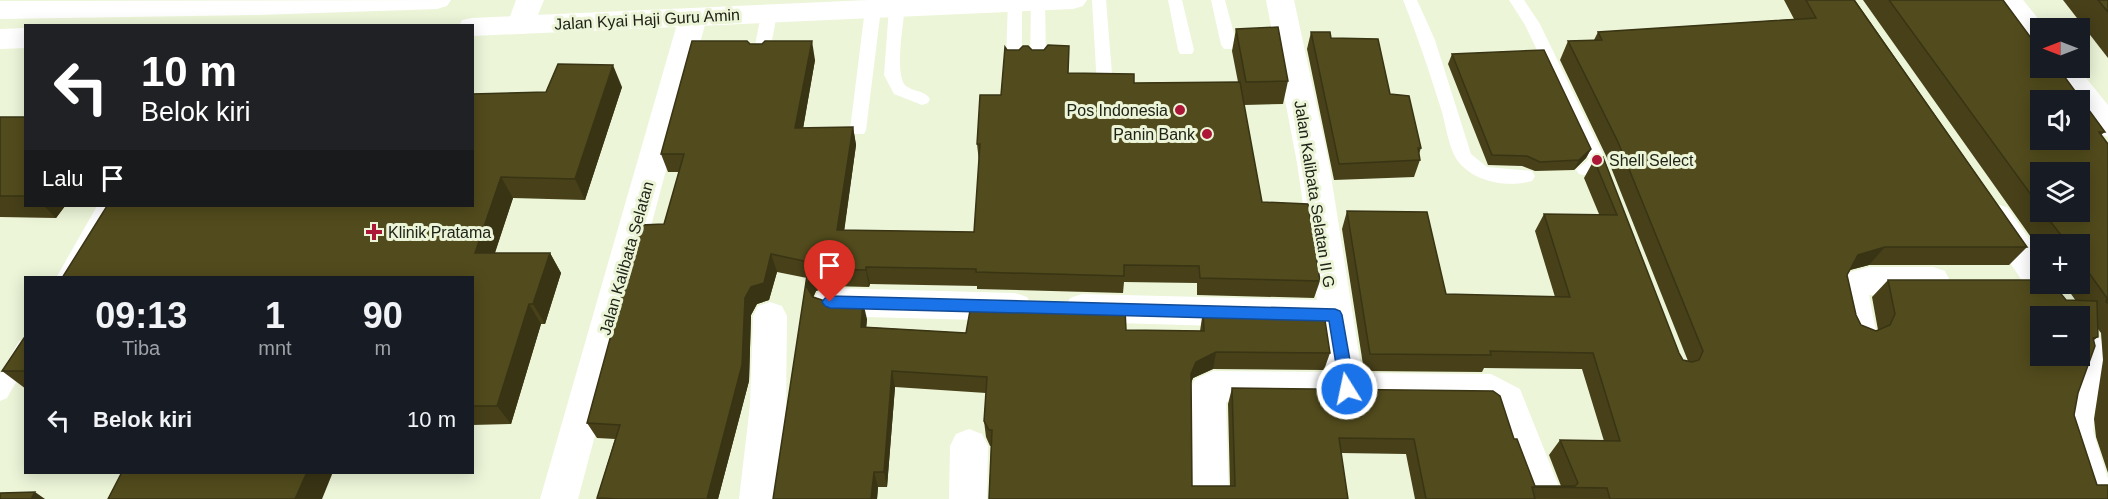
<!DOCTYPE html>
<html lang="id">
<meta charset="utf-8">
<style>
body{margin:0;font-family:Helvetica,sans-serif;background:#20242c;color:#f1f3f6;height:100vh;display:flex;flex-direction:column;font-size:22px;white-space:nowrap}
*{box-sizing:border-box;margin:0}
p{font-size:20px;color:#9ea1a6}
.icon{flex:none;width:33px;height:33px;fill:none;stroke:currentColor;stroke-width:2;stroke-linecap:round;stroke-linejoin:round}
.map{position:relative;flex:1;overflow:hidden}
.side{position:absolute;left:24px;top:276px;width:450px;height:198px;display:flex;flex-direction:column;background:#171b24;border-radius:0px;box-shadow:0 3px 15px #0003}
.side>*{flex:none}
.top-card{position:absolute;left:24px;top:24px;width:450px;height:183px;border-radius:0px;box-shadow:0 3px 15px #0003;background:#202124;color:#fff;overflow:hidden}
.needle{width:39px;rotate:270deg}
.controls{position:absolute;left:2030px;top:18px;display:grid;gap:12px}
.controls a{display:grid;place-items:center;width:60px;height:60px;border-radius:0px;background:#171b24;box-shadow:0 3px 15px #0003;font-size:30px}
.pin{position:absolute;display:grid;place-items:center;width:51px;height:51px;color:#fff;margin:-62px -26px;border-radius:50% 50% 50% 0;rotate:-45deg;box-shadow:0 0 6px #0007}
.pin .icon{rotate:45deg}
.me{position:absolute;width:66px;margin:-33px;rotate:350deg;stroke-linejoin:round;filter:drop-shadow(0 0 4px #0008)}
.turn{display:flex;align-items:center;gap:21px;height:126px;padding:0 18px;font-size:27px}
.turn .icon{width:78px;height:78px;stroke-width:2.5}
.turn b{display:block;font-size:42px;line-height:51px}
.then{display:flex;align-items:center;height:57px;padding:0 18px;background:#0003;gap:12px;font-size:22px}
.eta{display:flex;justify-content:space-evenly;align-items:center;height:102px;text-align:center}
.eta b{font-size:36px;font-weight:600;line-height:42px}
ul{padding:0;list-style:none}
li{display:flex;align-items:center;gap:18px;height:84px;padding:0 18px}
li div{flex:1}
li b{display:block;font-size:22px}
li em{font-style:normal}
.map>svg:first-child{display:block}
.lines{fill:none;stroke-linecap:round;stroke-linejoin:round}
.lane{fill:#fff;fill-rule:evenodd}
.street{fill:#fff;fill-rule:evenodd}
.secondary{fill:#fff;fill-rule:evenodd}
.primary{fill:#fff;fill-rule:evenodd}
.wall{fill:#474019;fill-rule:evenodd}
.shaded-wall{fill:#393414}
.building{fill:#524b1d;stroke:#393414;stroke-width:1.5;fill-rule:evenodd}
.route{fill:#1a73e8;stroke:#114b97;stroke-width:1.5}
.poi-dot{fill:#ac1738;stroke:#ecf5d8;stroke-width:2}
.labels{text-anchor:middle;stroke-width:6;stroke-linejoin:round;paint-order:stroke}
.street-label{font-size:16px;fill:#202318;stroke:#ecf5d8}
.poi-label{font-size:16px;fill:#202318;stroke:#ecf5d8;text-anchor:end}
</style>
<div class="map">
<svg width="2108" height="499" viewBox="0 0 2108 499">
<rect width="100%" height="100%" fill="#ecf5d8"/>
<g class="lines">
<g class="lane">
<polygon points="1008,0 1022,2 1022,62 1020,66 1008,66 1006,62"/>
<polygon points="1031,0 1045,2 1046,62 1044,66 1032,66 1030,62"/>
<polygon points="1092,0 1106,0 1113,86 1111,90 1099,90 1097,86"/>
<polygon points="1168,0 1182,0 1194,50 1192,54 1180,54 1178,50"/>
<polygon points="1211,0 1225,0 1237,45 1234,49 1224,49 1221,45"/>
<path d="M1403 0H1417L1435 40 1471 154 1487 167 1532 171 1535 176 1532 181C1507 188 1473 182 1457 160 1449 148 1446 127 1442 112 1430 74 1418 37 1403 0Z"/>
<path d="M1509 0H1524L1540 24 1606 161C1601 170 1589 178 1579 174L1576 170 1589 159 1525 25Z"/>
<path d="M897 3 905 8C903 24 895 74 905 85 912 92 925 90 930 99L928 103 922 105 894 94 884 75 889 8Z"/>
<polygon points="873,4 881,9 866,130 864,134 852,134 850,130 865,9"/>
<polygon points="769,9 777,14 769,56 767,60 755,60 753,56 761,14"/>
<polygon points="97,206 115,206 75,278 56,278"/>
<polygon points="26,339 26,365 7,398 0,401 0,374 19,341"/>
</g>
<g class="street">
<polygon points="1266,0 1294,0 1329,163 1362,373 1491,374 1520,389 1564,499 1526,499 1493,410 1485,405 1226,402 1229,499 1191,499 1190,390 1195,379 1213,371 1327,372 1321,329 1082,322 1070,318 1065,308 1070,298 1082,294 1317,300 1297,163"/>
<polygon points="1994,0 2023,0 2046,28 2040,28 2040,50 2030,47"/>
<polygon points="693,8 703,10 707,17 578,499 540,499 679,17 683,10"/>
<path d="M2048 68H2078L2108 105V137C2093 132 2079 117 2079 100H2071Z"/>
<polygon points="1996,204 2007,207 2040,254 2040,284 2055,284 2052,290 2040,294 2028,290 1985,225 1980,216 1985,207"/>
<polygon points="1869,267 1933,267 1945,271 1950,281 1945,291 1933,295 1869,295 1876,331 1871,341 1859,345 1847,341 1842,331 1834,292 1843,274"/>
<polygon points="830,288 1015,293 1027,297 1032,307 1027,317 1015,321 830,316 818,312 813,302 818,292"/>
<polygon points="770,302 782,306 787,316 786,405 777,499 739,499 750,405 753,316 758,306"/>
<polygon points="2079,319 2091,323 2108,351 2108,374 2095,410 2093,431 2108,479 2108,499 2076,499 2055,431 2059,410 2076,363 2074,356 2079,356"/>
<polygon points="969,429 982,434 988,446 987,499 949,499 950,446 956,434"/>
</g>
<polygon class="secondary" points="516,0 544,0 531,32 521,34 511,32 507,25"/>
<g class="primary">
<polygon points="451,0 447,6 437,9 258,15 0,19 0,1"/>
<polygon points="869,0 1087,0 1083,6 1073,9 472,36 472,26 459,26 462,20 472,18"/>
<polygon points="26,28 26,48 0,49 0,29"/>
</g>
</g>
<g class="wall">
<path d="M1784 0H1855L2027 247 2009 265H1869L1850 270 1847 275 1856 315 1861 325 1876 331 1878 330 1872 297 1888 280 2066 300 2076 301 2064 284H2079V244H2040V250L1863 0H2003L2059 76 2105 132 2101 135 2108 144V473L2096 437 2094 419 2103 360 2101 333 2098 329V337L2094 340 2078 393 2074 415 2097 485 2108 499H1415L1406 454 1341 453 1348 499H989L991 446H990L986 437 984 421 986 393 895 387 887 487H878L877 499H773L807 278 777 272 769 300 757 304 751 315 749 381 718 499H597V498L615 439 597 438 587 423 664 224 679 172H668L661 154 750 44 815 60 803 128 853 127 856 145 844 230 974 232 979 162 977 144 1001 95 1007 50H1032L1068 73 1134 83 1238 82 1232 51 1236 29 1288 81 1283 104 1244 105 1262 202 1320 281 1314 298 1197 295V283L1124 282 1123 293 977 289V286L870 284 869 287 829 286 816 291 813 297 867 319 866 327 966 333 1126 330 1200 331 1203 311 1330 353 1324 370 1213 369 1193 378 1191 383 1192 486H1230L1228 404 1232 388 1514 439 1535 486H1561L1549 455 1560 440 1604 441 1582 369 1484 368 1482 372 1364 371 1342 229 1347 211 1446 294 1555 297 1535 231 1544 214H1599L1584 178 1594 160 1679 353 1683 360 1688 361 1608 160 1560 60 1568 41 1594 40 1598 32 1794 19ZM2040 172 2079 212H2040Z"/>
<polygon points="2063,0 2108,0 2108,58"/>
<polygon points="1311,32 1331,38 1390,94 1421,148 1419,154 1420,160 1414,177 1334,180 1307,49"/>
<polygon points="1452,54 1591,149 1586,158 1574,170 1535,171 1522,166 1488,165 1448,64"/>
<polygon points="622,87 585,200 513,198 495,253 550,253 561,273 545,324 541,324 511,424 472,425 472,278 107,206 546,92"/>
<polygon points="0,117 26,117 26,206 65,206 56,218 0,217"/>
<polygon points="26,335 26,389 2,371"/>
</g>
<g class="shaded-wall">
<polygon points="812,41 815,60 800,146 795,128"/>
<polygon points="613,65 622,87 585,200 575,179"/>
<polygon points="853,127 856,145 842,247 837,230"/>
<polygon points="1591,149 1586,158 1574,170 1579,160"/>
<polygon points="501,177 513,198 488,273 475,253"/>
<polygon points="44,206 65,206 56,218"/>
<polygon points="1885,247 1869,265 1842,272 1858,255"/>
<polygon points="550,253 561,273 545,324 533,304"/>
<polygon points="771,254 777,272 769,300 757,304 751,315 749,381 718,499 707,499 745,298"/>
<polygon points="866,267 870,284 869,287 866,270"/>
<polygon points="825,269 829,286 816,291 811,303 806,286 811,274"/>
<polygon points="863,302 867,319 865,344 861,327"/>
<polygon points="529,304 541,324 511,424 497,406"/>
<polygon points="1216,352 1213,369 1193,378 1188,390 1191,374 1196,362"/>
<polygon points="892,371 895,387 887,487 884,472"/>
<polygon points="307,472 333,472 322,499 295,499"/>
<polygon points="874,472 878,487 877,499 871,499"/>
<polygon points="35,492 45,499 31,499"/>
</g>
<g class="building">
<path d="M1806 0H1854L2027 247H1885L1858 255 1847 275 1856 315 1861 325 1876 331 1890 325 1895 314 1888 280H2040V284H2053L2066 300 2097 301 2098 337 2093 338 2095 346 2078 393 2074 415 2097 485H2108V499H1610L1607 488 1532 487 1535 499H1426L1414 439 1339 438 1348 499H989L992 430H989L984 421 987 377 892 371 884 472H874L871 499H773L809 262 771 254 764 283 751 287 745 298 742 365 707 499H618L597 498 620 425 587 423 641 225 664 224 684 154H661L692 41H747L750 44H762L765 41H812L795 128 853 127 837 230 974 232 980 144H977L980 95H1001L1005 47 1007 50H1019L1023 46H1028L1032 50H1044L1048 45 1069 46 1068 73 1134 74V83L1240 82 1262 202 1308 204 1320 281 1200 278 1199 266 1124 265V276L976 272V269L866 267V270L825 269 811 274 806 286 813 297 825 301 863 302 861 327 966 333 971 305 1125 309 1126 330 1204 331 1203 311 1324 314 1330 353 1216 352 1196 362 1191 374 1192 486H1235L1232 388 1493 391 1500 396 1514 439H1517L1535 486H1575L1578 483 1560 440 1620 441 1593 353 1490 351 1491 355 1370 354 1347 211 1427 212 1446 294 1570 297 1544 214 1617 215 1594 160 1603 157 1679 353 1683 360 1692 362 1699 360 1703 351 1618 142 1568 41 1602 40 1598 32 1816 18ZM2040 316H2079V356H2040Z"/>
<path d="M1889 0H2003L2040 50V68H2052L2059 76H2064L2105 132H2099L2108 144V303L2106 302 2107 298 2084 266 2079 265V244H2061V235L2043 212H2079V172H2040V207ZM2040 100H2079V140H2040Z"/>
<polygon points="2098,0 2108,0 2108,12"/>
<polygon points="1278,27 1288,81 1246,82 1236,29"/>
<polygon points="1311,32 1330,32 1331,38 1378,39 1390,94 1409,96 1421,148 1418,148 1420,160 1339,164"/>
<polygon points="1544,50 1591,149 1579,160 1540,162 1527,156 1492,155 1452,54"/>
<polygon points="558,64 613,65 575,179 501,177 475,253 550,253 533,304 529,304 497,406 472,406 472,278 62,278 107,206 472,206 472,94 546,92"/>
<rect x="0" y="117" width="26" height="79"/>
<polygon points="26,335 26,371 2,371"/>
<polygon points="122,472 307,472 295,499 108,499"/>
<polygon points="35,492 31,499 0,499 0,493"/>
</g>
<polygon class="route" points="830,296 1335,309 1340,311 1342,315 1355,389 1353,394 1347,396 1342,394 1340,389 1329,321 830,308 825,306 822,302 825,298"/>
<g class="poi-dot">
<circle cx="1180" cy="110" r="6"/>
<circle cx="1207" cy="134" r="6"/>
<circle cx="1597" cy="160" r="6"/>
<path d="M371 223h6v6h6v6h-6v6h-6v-6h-6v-6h6z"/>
</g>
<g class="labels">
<g class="street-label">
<text transform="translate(647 19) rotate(-3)" y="6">Jalan Kyai Haji Guru Amin</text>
<text transform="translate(1315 194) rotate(81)" y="6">Jalan Kalibata Selatan II G</text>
<text transform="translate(626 258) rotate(-74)" y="6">Jalan Kalibata Selatan</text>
</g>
<g class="poi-label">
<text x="1168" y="116">Pos Indonesia</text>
<text x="1195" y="140">Panin Bank</text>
<text x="1609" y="166" text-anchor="start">Shell Select</text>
<text x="388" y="238" text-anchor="start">Klinik Pratama</text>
</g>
</g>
</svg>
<div class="controls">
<a><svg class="needle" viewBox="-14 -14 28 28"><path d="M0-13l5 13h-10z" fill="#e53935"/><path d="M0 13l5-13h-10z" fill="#9ea1a6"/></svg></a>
<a><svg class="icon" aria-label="sound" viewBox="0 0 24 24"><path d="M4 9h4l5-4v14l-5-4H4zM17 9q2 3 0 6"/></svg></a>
<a><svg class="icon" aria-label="layers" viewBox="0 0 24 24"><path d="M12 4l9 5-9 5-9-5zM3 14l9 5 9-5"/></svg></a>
<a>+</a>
<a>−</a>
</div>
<div class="pin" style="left:830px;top:302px;background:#d93025"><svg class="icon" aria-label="arrive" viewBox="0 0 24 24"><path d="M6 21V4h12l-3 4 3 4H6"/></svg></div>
<svg class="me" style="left:1347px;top:389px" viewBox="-20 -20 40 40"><circle r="17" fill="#1a73e8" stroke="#fff" stroke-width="3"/><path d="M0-11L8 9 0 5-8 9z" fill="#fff"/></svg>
<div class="top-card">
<div class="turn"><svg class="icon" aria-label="left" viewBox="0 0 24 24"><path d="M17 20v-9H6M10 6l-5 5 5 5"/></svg><div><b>10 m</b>Belok kiri</div></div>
<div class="then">Lalu<svg class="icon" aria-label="arrive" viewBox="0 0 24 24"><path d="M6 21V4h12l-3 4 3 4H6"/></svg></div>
</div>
<section class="side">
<div class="eta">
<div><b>09:13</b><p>Tiba</p></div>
<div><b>1</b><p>mnt</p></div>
<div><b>90</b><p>m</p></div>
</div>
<ul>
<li><svg class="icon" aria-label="left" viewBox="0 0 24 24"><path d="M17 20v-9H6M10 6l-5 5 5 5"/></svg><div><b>Belok kiri</b></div><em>10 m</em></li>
</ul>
</section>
</div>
